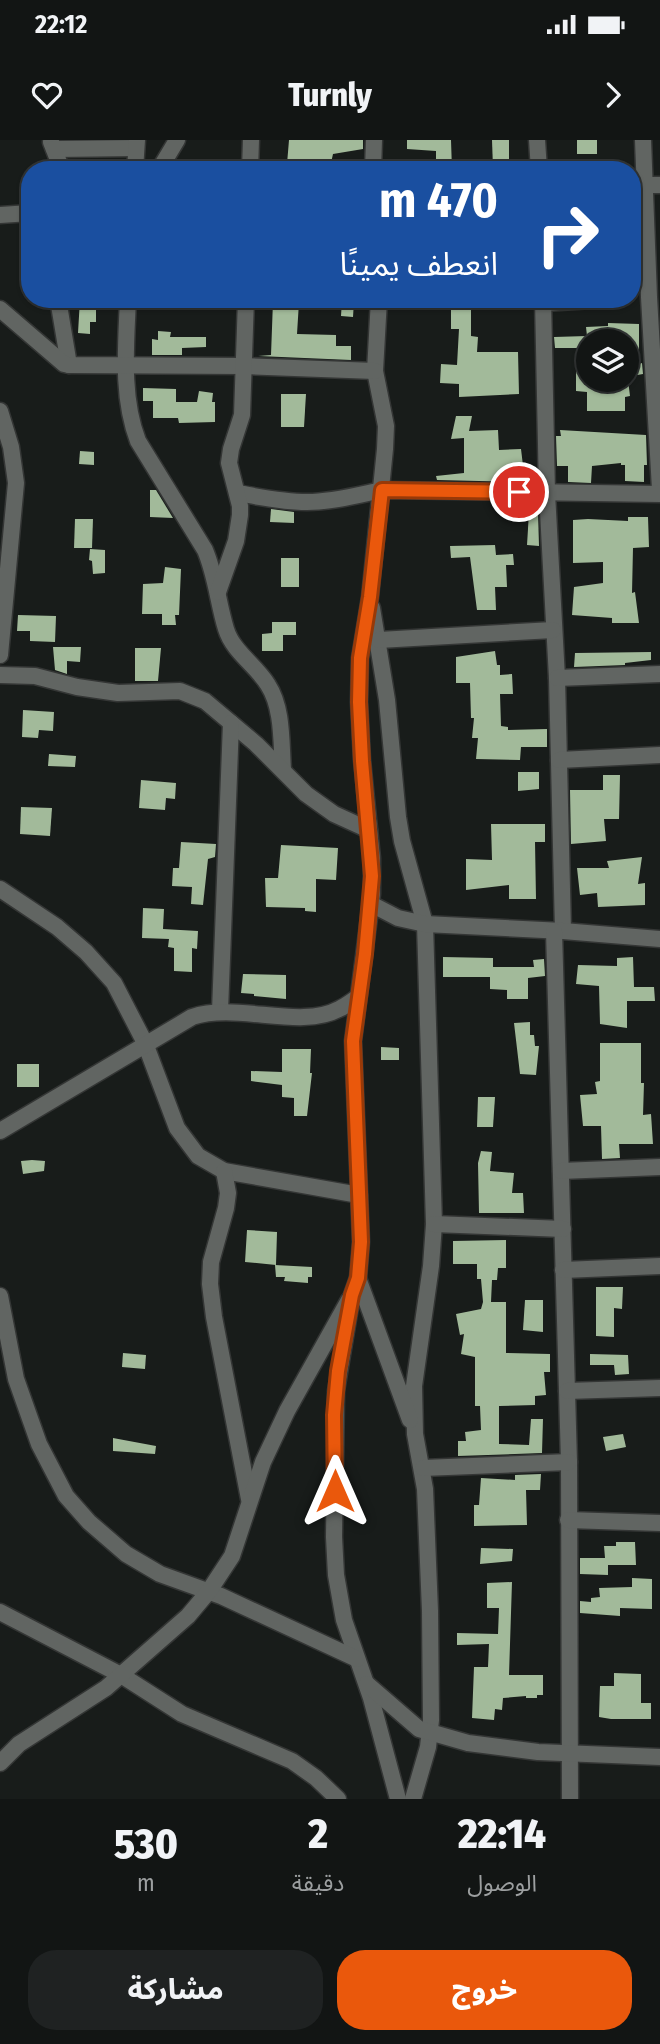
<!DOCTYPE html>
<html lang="ar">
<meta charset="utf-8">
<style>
body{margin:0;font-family:"Fira Sans Condensed","Noto Sans Arabic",sans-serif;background:#1f2222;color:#f1f3f6;direction:rtl;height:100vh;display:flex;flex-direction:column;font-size:26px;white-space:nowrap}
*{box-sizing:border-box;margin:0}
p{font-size:23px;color:#9c9fa0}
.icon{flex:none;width:38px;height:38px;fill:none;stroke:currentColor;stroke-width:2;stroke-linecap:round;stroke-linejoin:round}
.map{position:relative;height:1659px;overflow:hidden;direction:ltr}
.side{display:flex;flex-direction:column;background:#121514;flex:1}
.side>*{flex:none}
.guide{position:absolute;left:21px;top:21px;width:620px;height:147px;border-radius:28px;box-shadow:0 2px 5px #0004,0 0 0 2px #313434;direction:rtl;background:#1a4fa0;color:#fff;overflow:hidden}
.fabs{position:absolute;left:576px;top:189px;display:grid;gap:14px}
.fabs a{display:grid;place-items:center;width:63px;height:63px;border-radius:50%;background:#121514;box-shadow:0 2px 5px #0004,0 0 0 2px #313434;font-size:35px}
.pin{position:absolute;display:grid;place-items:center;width:60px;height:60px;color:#fff;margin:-30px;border:4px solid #fff;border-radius:50%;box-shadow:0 2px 7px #0007}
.me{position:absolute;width:77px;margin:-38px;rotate:0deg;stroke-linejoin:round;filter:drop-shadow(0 0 5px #0008)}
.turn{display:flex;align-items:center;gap:24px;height:147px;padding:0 28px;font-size:32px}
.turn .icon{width:91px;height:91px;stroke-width:2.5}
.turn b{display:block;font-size:49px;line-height:60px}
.eta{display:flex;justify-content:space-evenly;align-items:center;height:119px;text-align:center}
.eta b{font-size:42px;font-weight:800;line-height:49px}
.primary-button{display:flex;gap:14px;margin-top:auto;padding:14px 28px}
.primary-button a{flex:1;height:80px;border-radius:28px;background:#ea580c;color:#fff;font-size:28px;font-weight:800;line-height:80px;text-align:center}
.primary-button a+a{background:#1f2222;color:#f1f3f6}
.status{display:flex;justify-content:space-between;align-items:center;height:49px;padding:0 35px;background:#121514;direction:ltr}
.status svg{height:19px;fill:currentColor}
header{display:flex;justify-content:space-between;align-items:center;height:91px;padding:0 28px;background:#121514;font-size:32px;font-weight:800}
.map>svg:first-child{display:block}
.building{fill:#a2ba9a}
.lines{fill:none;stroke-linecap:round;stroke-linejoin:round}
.street-casing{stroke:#343635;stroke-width:19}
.street{stroke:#616562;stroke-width:16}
.route-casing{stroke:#983908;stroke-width:18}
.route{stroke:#ea580c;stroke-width:12}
</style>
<div class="status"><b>22:12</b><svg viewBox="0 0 49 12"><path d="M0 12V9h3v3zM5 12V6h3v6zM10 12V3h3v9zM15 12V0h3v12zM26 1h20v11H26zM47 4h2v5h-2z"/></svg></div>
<header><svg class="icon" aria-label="forward" viewBox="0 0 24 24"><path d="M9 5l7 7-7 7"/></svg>Turnly<svg class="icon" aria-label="heart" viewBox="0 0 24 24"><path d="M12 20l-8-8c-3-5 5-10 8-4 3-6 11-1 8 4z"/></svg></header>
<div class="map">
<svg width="660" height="1659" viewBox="0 0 660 1659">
<rect width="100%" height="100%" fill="#181c1a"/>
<g class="building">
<polygon points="289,0 363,0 363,9 333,14 331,23 287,24"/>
<polygon points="407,0 451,0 452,30 436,30 436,11 407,9"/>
<polygon points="492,0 509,0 509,28 493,28"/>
<rect x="577" y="0" width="20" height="14"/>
<polygon points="80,159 92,159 91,167 96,167 96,182 90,182 90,194 78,193"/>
<polygon points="342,159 354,160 353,177 341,176"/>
<polygon points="273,161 299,162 297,194 336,195 336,206 351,206 351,220 258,216 271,215"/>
<polygon points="451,170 471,170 471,196 478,197 477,212 518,212 519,254 459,257 459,244 440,243 441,224 457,225 459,189 451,189"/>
<polygon points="608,183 639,184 639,224 642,223 643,234 626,237 626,201 588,201 588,208 555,208 554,197 587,196 586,187 608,186"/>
<polygon points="158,191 171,192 170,197 206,197 206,207 182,208 182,215 152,215 152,199 158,200"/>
<polygon points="588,230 588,240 628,240 630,256 625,257 625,271 587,271 587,252 576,251 576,231"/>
<polygon points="143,248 176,249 176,262 197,262 199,251 213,253 212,262 215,262 215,282 179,283 178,278 153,278 153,261 143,261"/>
<polygon points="281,254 306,254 304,287 281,287"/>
<polygon points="456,276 472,276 469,291 498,290 499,310 521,309 525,342 437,340 436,336 464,333 464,298 451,299"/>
<polygon points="560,290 646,295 647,325 644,325 644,342 625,341 625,325 621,325 621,323 592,326 591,343 568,342 568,326 557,326 556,296 561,296"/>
<polygon points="80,311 94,312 94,325 79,324"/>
<polygon points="150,350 156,350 173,378 150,377"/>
<polygon points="271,369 294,372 294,383 270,382"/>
<polygon points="529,372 538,372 539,406 527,405"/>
<polygon points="628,377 648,377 649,407 633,408 632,453 635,452 639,483 612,483 612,478 572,475 574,447 603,443 603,422 573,423 573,380 588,379 628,381"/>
<polygon points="75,379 93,379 92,408 74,408"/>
<polygon points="495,405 496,415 513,414 514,425 506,425 507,447 495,447 496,470 477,470 470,417 451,418 450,406"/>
<polygon points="90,409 105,410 105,433 93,434 92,421 89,420"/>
<rect x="281" y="418" width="18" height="29"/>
<polygon points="165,427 181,429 179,475 175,475 176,485 162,485 162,474 142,474 143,444 163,443"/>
<polygon points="18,475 56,476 55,502 30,501 30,491 17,491"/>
<polygon points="272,482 296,482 296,495 283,495 283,511 262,511 262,494 272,493"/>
<polygon points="53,507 81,507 80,522 67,521 67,534 55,530"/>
<polygon points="135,508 161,508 158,541 135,541"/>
<polygon points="495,511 497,525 500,525 500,535 512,534 513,554 500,554 501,586 508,587 508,590 547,589 547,607 521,607 520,620 476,619 478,598 472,598 474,578 471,578 470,543 456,543 456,517"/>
<polygon points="651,512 651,520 625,523 625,525 574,527 575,513"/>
<polygon points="23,570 54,572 53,591 39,590 38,598 22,597"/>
<polygon points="49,614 76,616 75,627 48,626"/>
<polygon points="518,632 539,632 539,649 518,651"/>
<polygon points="603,635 620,635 619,679 604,679 606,701 571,704 570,650 603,650"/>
<polygon points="141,640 176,643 175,659 166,658 165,670 139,668"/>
<polygon points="21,667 52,668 50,696 20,694"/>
<polygon points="491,684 545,684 545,702 535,702 536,759 509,759 509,745 466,750 466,719 492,720"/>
<polygon points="181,702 216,704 215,717 208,719 203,765 191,764 192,747 172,746 173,728 179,728"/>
<polygon points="281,705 338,708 336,740 316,739 316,772 305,771 305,768 266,767 265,738 278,738"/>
<polygon points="642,717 638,744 645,743 645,765 598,767 597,753 580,755 577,728 609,728 607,721"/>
<polygon points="143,768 164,769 163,789 198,791 197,809 192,808 192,832 174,831 174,808 168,807 169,799 142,798"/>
<polygon points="443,817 493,818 493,827 534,827 533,820 544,819 545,836 528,838 528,859 507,859 507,850 490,849 490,837 443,837"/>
<polygon points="633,817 634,847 654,847 655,861 627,861 627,888 600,884 599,846 576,844 578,825 617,826 617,818"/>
<polygon points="243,834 286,835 286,859 254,856 254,854 241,853"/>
<polygon points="530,882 530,895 534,895 535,906 539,906 536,935 520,934 514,883"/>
<polygon points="600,903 641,903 641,943 644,943 643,975 651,974 653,1004 619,1004 620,1018 602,1019 601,986 583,986 580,955 597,954 595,942 600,941"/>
<polygon points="381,907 399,908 399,920 381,920"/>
<polygon points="282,909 311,909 310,933 312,933 307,976 294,976 294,958 282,957 282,945 251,941 251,931 282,932"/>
<rect x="17" y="924" width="22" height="23"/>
<polygon points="478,957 495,957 493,987 477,987"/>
<polygon points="481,1011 492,1012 490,1031 514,1033 512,1053 523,1053 524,1073 479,1073 478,1023"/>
<polygon points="32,1020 45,1021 44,1031 23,1034 21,1021"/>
<polygon points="247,1090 277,1092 276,1125 245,1122"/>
<polygon points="506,1100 506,1128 498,1128 497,1140 492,1140 491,1162 506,1162 506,1213 550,1214 550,1232 544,1232 546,1255 535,1256 535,1265 499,1266 499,1304 529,1305 531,1279 543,1279 542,1313 458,1316 458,1301 466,1301 465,1292 481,1290 480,1266 475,1266 475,1217 461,1214 464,1194 460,1195 456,1174 481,1169 483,1162 481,1139 477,1139 477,1124 453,1124 453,1101"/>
<polygon points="275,1125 312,1127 312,1137 308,1137 308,1143 284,1141 285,1137 276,1137"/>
<polygon points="596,1147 623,1147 622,1169 614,1168 614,1197 596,1196"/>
<polygon points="525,1160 543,1160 543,1192 523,1190"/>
<polygon points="123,1213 146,1215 145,1229 122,1227"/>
<polygon points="590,1214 628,1215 629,1234 615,1235 614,1225 590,1225"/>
<polygon points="623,1294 626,1307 606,1311 603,1297"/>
<polygon points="113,1298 156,1306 155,1314 113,1311"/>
<polygon points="541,1334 540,1350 526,1350 527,1385 474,1386 474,1365 479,1365 481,1338 515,1340 515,1335"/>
<polygon points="616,1402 635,1402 636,1425 608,1425 608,1435 580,1434 580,1418 605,1418 604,1406 616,1406"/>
<polygon points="481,1408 513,1409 512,1421 480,1424"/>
<polygon points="632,1438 652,1439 652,1469 620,1468 620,1476 580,1473 580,1461 591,1462 591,1458 600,1457 599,1448 632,1447"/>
<polygon points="512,1442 509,1535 543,1535 543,1555 537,1555 537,1558 526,1558 526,1556 503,1558 502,1570 495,1569 494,1580 472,1578 474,1527 488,1527 489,1504 457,1505 457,1493 498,1494 499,1468 487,1468 487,1443"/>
<polygon points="614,1533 641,1534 641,1563 651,1563 651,1579 611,1579 599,1577 600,1546 614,1546"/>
</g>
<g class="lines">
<g class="street-casing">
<g id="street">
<polyline points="537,0 539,30"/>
<polyline points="643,0 649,157 660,349"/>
<polyline points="51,2 62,30"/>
<polyline points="54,9 136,8"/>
<polyline points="135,30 137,0"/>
<polyline points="159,30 177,0"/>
<polyline points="250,30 251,0"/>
<polyline points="373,30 374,0"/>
<polyline points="632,45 660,45"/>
<polyline points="0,75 30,73"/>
<polyline points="58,159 69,225"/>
<path d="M128 159C126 206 121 257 138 301L205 410C216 436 218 463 226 489 233 512 256 525 268 545 283 568 281 602 283 629"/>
<polyline points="379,159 375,231 386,286 385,309 370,457 360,518 359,562 362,620 372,718 372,754 353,901 361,1102 358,1138 352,1155 336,1251 334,1397 336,1435 344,1480 371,1558 398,1659"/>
<polyline points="543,159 547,353 557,538 563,791"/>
<polyline points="543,163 609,159"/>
<polyline points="0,169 64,224 69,225 244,226 375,231"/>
<polyline points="0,271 11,307 16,343 0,515"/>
<path d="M237 353C260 357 283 362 307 362 332 362 358 355 382 350L660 354"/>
<polyline points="218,452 236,401 240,375 240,366 229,323 231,309 242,275 246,159"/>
<polyline points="372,468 387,560 398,677 402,701 425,784 434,1084 431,1126 414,1246 415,1294 425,1349 430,1471 431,1580 428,1607 413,1659"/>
<polyline points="379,500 553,490"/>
<polyline points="0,535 35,536 77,547 118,553 180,551 205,561 256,604 306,654 334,674 369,690"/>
<polyline points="557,538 660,534"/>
<polyline points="559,620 660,615"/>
<polyline points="0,749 57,787 86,812 114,843 145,903 177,988 198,1016 224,1031 359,1055"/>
<polyline points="371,764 398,778 425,784 563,791 660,799"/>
<polyline points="554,791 569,1322 570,1659"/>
<polyline points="220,871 231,583"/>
<path d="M0 991 192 877C237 862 300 890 339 869 346 866 352 861 358 857"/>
<polyline points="224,1031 228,1053 226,1068 211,1122 210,1144 214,1177 249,1359"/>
<polyline points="561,1031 660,1027"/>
<polyline points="434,1084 563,1089"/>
<polyline points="563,1130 660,1126"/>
<polyline points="358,1138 410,1280"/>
<polyline points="0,1156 16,1239 39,1304 66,1356 89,1382 126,1414 160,1434 221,1456 357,1519"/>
<polyline points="567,1251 660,1248"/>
<polyline points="423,1328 569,1322"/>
<polyline points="568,1380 660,1383"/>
<polyline points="0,1472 121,1535 182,1574 292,1621 316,1638 338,1659"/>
<polyline points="367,1544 419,1589 468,1603 538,1612 660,1617"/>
<polyline points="0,1623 19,1604 106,1548 188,1476 209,1451 232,1416 263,1322 287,1271 349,1160"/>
</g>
</g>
<use href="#street" class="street"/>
</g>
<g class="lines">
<g class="route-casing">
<polyline id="route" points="335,1351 334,1275 338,1231 352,1155 358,1138 361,1102 353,901 365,814 372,736 362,621 359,562 360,518 370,457 382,350 519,352"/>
</g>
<use href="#route" class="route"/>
</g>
</svg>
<div class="fabs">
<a><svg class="icon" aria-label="layers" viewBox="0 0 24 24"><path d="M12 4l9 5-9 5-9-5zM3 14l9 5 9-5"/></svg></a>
</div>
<div class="pin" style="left:519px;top:352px;background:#d93025"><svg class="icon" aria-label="arrive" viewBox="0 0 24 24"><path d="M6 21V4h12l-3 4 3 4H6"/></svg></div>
<svg class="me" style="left:335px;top:1351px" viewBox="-20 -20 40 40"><path d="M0-17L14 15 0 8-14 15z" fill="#ea580c" stroke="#fff" stroke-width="4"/></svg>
<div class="guide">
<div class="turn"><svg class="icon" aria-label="right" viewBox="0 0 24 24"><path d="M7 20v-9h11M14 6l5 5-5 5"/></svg><div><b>470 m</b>انعطف يمينًا</div></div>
</div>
</div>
<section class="side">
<div class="eta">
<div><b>22:14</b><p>الوصول</p></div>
<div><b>2</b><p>دقيقة</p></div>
<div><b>530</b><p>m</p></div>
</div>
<div class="primary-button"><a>خروج</a><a>مشاركة</a></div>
</section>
